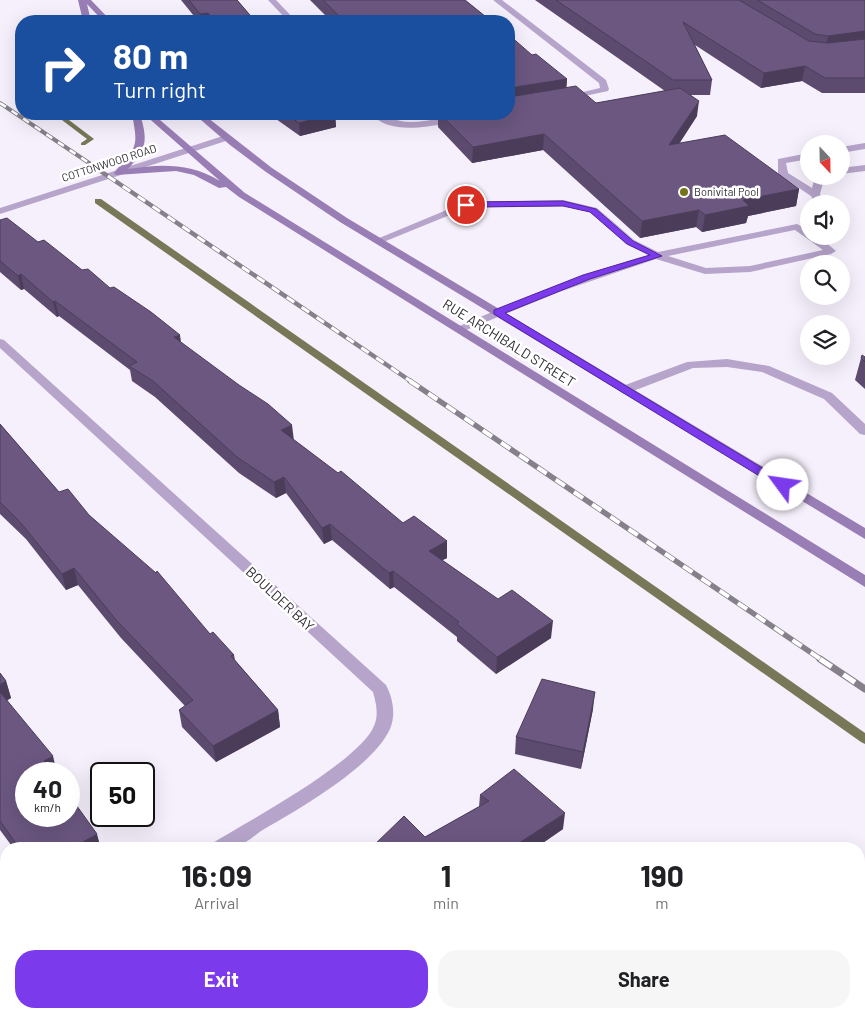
<!DOCTYPE html>
<style>
body{margin:0;font-family:Barlow,sans-serif;background:#f6f6f6;color:#202124;height:100vh;display:flex;flex-direction:column;font-size:19px;white-space:nowrap}
*{box-sizing:border-box;margin:0}
p{font-size:16px;color:#757577}
.icon{flex:none;width:28px;height:28px;fill:none;stroke:currentColor;stroke-width:2;stroke-linecap:round;stroke-linejoin:round}
.map{position:relative;flex:1;overflow:hidden}
.panel{position:absolute;left:0px;top:842px;width:865px;height:176px;display:flex;flex-direction:column;background:#fff;border-radius:20px 20px 0 0;box-shadow:0 5px 20px #0002}
.panel>*{flex:none}
.guide{position:absolute;left:15px;top:15px;width:500px;height:105px;border-radius:20px;box-shadow:0 5px 20px #0002;background:#1a4fa0;color:#fff;overflow:hidden}
.needle{width:32px;rotate:158deg}
.controls{position:absolute;left:800px;top:135px;display:grid;gap:10px}
.controls a{display:grid;place-items:center;width:50px;height:50px;border-radius:50%;background:#fff;box-shadow:0 5px 20px #0002;font-size:25px}
.speed{position:absolute;left:15px;top:762px;display:flex;gap:10px;font-size:25px;font-weight:700;text-align:center}
.speed>*{display:grid;place-content:center;width:65px;height:65px;border-radius:50%;background:#fff;box-shadow:0 5px 20px #0002;line-height:1}
.speed small{font-size:12px;font-weight:400}
.speed .limit{border:2px solid #111;border-radius:8px;background:#fff;color:#111}
.pin{position:absolute;display:grid;place-items:center;width:42px;height:42px;color:#fff;margin:-21px;border:2px solid #fff;border-radius:50%;box-shadow:0 1px 5px #0007}
.me{position:absolute;width:55px;margin:-28px;rotate:301deg;stroke-linejoin:round;filter:drop-shadow(0 0 4px #0008)}
.turn{display:flex;align-items:center;gap:18px;height:105px;padding:0 15px;font-size:22px}
.turn .icon{width:65px;height:65px;stroke-width:2.5}
.turn b{display:block;font-size:35px;line-height:42px}
.eta{display:flex;justify-content:space-evenly;align-items:center;height:85px;text-align:center}
.eta b{font-size:30px;font-weight:700;line-height:35px}
.action{display:flex;gap:10px;margin-top:auto;padding:10px 15px}
.action a{flex:1;height:58px;border-radius:20px;background:#7c3aed;color:#fff;font-size:20px;font-weight:700;line-height:58px;text-align:center}
.action a+a{background:#f6f6f6;color:#202124}
.map>svg:first-child{display:block}
.lines{fill:none;stroke-linecap:round;stroke-linejoin:round}
.stream{fill:#787757;fill-rule:evenodd}
.service{fill:#b6a4ca;fill-rule:evenodd}
.minor{fill:#b6a4ca;fill-rule:evenodd}
.tertiary{fill:#b6a4ca;fill-rule:evenodd}
.secondary{fill:#997eb5;fill-rule:evenodd}
.rail-far3-casing{stroke:#85808a;stroke-width:4}
.rail-far2-casing{stroke:#85808a;stroke-width:4.5}
.rail-far1-casing{stroke:#85808a;stroke-width:5.5}
.rail-casing{stroke:#85808a;stroke-width:7}
.rail-far3{stroke:#fff;stroke-width:2.5;stroke-dasharray:7;stroke-linecap:butt}
.rail-far2{stroke:#fff;stroke-width:3;stroke-dasharray:9;stroke-linecap:butt}
.rail-far1{stroke:#fff;stroke-width:4;stroke-dasharray:11;stroke-linecap:butt}
.rail{stroke:#fff;stroke-width:5;stroke-dasharray:14;stroke-linecap:butt}
.wall{fill:#5c4b6e}
.shaded-wall{fill:#4b3d5a}
.building{fill:#6b5780;stroke:#4b3d5a}
.route{fill:#7c3aed;stroke:#51269a}
.poi-dot{fill:#767318;stroke:#fff;stroke-width:2}
.labels{text-anchor:middle;stroke-width:5;stroke-linejoin:round;paint-order:stroke}
.far-street-label{font-size:11px;fill:#302c34;stroke:#fff}
.far-poi-label{font-size:11px;fill:#302c34;stroke:#fff;text-anchor:start}
.street-label{font-size:14px;fill:#302c34;stroke:#fff}
</style>
<div class="map">
<svg width="865" height="1018" viewBox="0 0 865 1018">
<rect width="100%" height="100%" fill="#f6f0fc"/>
<g class="lines">
<g class="stream">
<polygon points="54,114 61,114 94,139 85,145 81,145 81,143 87,139"/>
<polygon points="95,199 101,199 865,733 865,744 861,742 95,203"/>
</g>
<g class="service">
<polygon points="865,143 865,149 841,153 841,147"/>
<polygon points="809,153 809,159 786,163 788,173 812,188 815,176 825,176 820,194 825,204 815,204 811,196 778,174 778,159"/>
<polygon points="865,165 865,171 841,174 841,168"/>
<path d="M563 200 597 208 634 240 658 252 797 224 809 230V236H818L836 251 831 254 750 272 705 274 656 259 559 292 459 333 453 330 455 328C518 300 581 274 648 255L626 244 590 212 563 206 467 208 381 243 377 244 372 241 466 202ZM795 230 823 250 750 266 706 268 668 256Z"/>
<polygon points="727,359 769,366 832,393 865,424 865,435 860,434 824,399 762,372 727,367 693,368 628,393 624,394 618,390 620,387 687,362"/>
</g>
<g class="minor">
<polygon points="268,0 276,0 296,21 288,21"/>
<polygon points="493,0 502,0 606,80 609,89 608,91 566,100 566,96 600,88 599,83"/>
<path d="M372 114C385 114 395 122 410 122 434 122 457 112 480 114L476 117C449 122 392 140 372 114Z"/>
<path d="M0 339 4 340 386 685C393 698 396 715 390 729 372 768 297 810 261 831 253 837 241 847 231 849 224 850 215 849 208 849L211 844C247 822 359 762 374 726 379 715 376 703 373 692L0 348Z"/>
<polygon points="6,973 6,993 0,995 0,975"/>
</g>
<polygon class="tertiary" points="226,135 231,138 229,140 0,214 0,208"/>
<g class="secondary">
<polygon points="78,0 91,0 111,21 103,21 87,4 91,21 83,21"/>
<path d="M132 114H140C148 141 147 148 128 169 161 164 190 163 220 181L144 114H153L245 193 865 575V587L239 197 226 187 219 188 194 175 176 171 116 175 114 173C136 145 139 150 132 114Z"/>
<polygon points="194,114 203,114 272,168 347,218 865,528 865,539 340,222 266,172 230,145"/>
</g>
<g class="rail-far3-casing">
<polyline id="rail-far3" points="0,103 95,167"/>
</g>
<g class="rail-far2-casing">
<polyline id="rail-far2" points="93,166 412,382"/>
</g>
<g class="rail-far1-casing">
<polyline id="rail-far1" points="410,381 822,660"/>
</g>
<g class="rail-casing">
<polyline id="rail" points="820,659 865,689"/>
</g>
<use href="#rail-far3" class="rail-far3"/>
<use href="#rail-far2" class="rail-far2"/>
<use href="#rail-far1" class="rail-far1"/>
<use href="#rail" class="rail"/>
</g>
<g class="wall">
<polygon points="181,0 237,0 255,21 198,21"/>
<polygon points="310,0 465,0 491,21 331,21"/>
<polygon points="535,0 865,0 865,93 822,93 802,81 761,88 695,45 712,80 710,95 691,95 697,116 679,144 799,189 796,206 748,216 746,223 702,232 696,227 640,238 543,150 472,163 438,127 438,117 430,118 425,114 509,114 532,55 567,79 566,88 596,103 665,91"/>
<polygon points="269,114 335,114 336,127 300,136"/>
<polygon points="0,220 110,288 181,342 294,440 403,523 447,541 447,558 442,560 551,638 496,674 457,641 457,637 394,587 390,589 332,540 324,544 286,493 276,498 239,473 155,397 132,381 130,370 59,316 57,317 24,289 21,290 0,272"/>
<polygon points="865,357 865,389 855,380 861,358"/>
<polygon points="0,424 59,492 89,515 210,634 234,655 235,660 278,710 280,727 216,762 182,727 179,710 185,706 121,638 78,585 66,590 26,539 0,514"/>
<polygon points="0,673 6,681 11,698 7,700 57,773 26,774 101,849 14,849 0,830"/>
<polygon points="593,709 581,769 515,754 516,737"/>
<polygon points="480,795 563,829 534,849 370,849 425,837 479,807"/>
<polygon points="859,898 865,899 865,979 859,978"/>
</g>
<g class="shaded-wall">
<polygon points="208,13 209,21 201,21 200,14"/>
<polygon points="865,31 865,45 825,50 828,36"/>
<polygon points="805,66 802,81 761,88 764,73"/>
<polygon points="567,79 566,94 509,103 509,88"/>
<polygon points="699,101 697,116 667,162 669,145"/>
<polygon points="335,114 336,127 300,136 299,123"/>
<polygon points="430,114 438,114 438,117 430,118"/>
<polygon points="544,134 543,150 472,163 473,147"/>
<polygon points="799,189 796,206 748,216 746,223 702,232 705,215 743,200"/>
<polygon points="699,210 696,227 640,238 642,221"/>
<polygon points="21,274 24,289 21,290 18,276"/>
<polygon points="55,301 59,316 57,317 53,302"/>
<polygon points="180,335 182,350 174,337"/>
<polygon points="292,425 294,441 281,430"/>
<polygon points="284,477 286,493 276,498 274,482"/>
<polygon points="330,524 332,540 324,544 322,528"/>
<polygon points="447,541 447,558 429,567 429,551"/>
<polygon points="74,568 78,585 66,590 62,574"/>
<polygon points="393,571 394,587 390,589 389,573"/>
<polygon points="553,621 551,638 496,674 497,657"/>
<polygon points="6,681 11,698 1,704 0,700 0,685"/>
<polygon points="595,692 593,709 581,769 583,752"/>
<polygon points="278,710 280,727 216,762 213,746"/>
<polygon points="53,756 57,773 48,774 44,761"/>
<polygon points="565,813 563,829 534,849 510,849"/>
<polygon points="97,834 101,849 71,849"/>
</g>
<g class="building">
<polygon points="189,0 237,0 255,21 215,21 208,13 200,14"/>
<polygon points="323,0 465,0 491,21 344,21"/>
<polygon points="556,0 739,0 809,41 828,43 865,39 865,78 825,78 805,66 764,73 683,22 712,80 673,80"/>
<polygon points="757,0 865,0 865,31 828,36 815,34"/>
<polygon points="509,35 532,55 536,54 567,79 509,88 509,93"/>
<polygon points="576,86 596,103 680,88 699,101 669,145 725,135 799,189 743,200 749,206 705,215 699,210 642,221 544,134 473,147 440,114 509,114 509,97"/>
<polygon points="286,114 335,114 299,123"/>
<polygon points="7,218 38,242 44,240 82,270 88,269 110,288 114,287 151,312 180,335 174,337 239,385 268,404 292,425 281,430 338,473 341,471 403,523 414,516 447,541 429,551 498,599 512,590 553,621 497,657 457,624 459,622 393,571 389,573 330,524 322,528 284,477 274,482 237,457 153,381 129,366 137,362 55,301 53,302 21,274 18,276 0,261 0,220"/>
<polygon points="862,355 865,357 865,362 861,358"/>
<polygon points="0,424 59,492 68,489 89,515 156,573 157,571 210,634 213,632 234,655 231,656 278,710 213,746 179,710 193,700 117,621 74,568 62,574 21,523 0,502"/>
<polygon points="0,673 6,681 0,685"/>
<polygon points="542,679 595,692 583,752 516,737"/>
<polygon points="0,692 53,756 44,761 54,774 26,774 26,816 69,816 69,795 97,834 71,849 20,849 0,821"/>
<polygon points="514,769 565,813 510,849 495,849 493,845 488,849 370,849 404,816 425,837 489,801 480,795"/>
<polygon points="859,898 865,899 865,961 859,960"/>
<polygon points="108,1012 122,1012 125,1017 132,1012 273,1012 277,1018 100,1018"/>
<polygon points="540,1012 630,1012 635,1018 535,1018"/>
</g>
<polygon class="route" points="563,201 596,209 633,241 662,256 590,279 505,313 787,483 788,485 787,488 779,488 494,314 494,310 583,275 650,255 627,244 590,212 563,206 466,207 462,205 466,202"/>
<circle class="poi-dot" cx="684" cy="192" r="5"/>
<g class="labels">
<g class="far-street-label">
<text transform="translate(109 163) rotate(-18)" y="4">COTTONWOOD ROAD</text>
</g>
<g class="far-poi-label">
<text x="694" y="196">Bonivital Pool</text>
</g>
<g class="street-label">
<text transform="translate(509 343) rotate(32)" y="5">RUE ARCHIBALD STREET</text>
<text transform="translate(280 599) rotate(43)" y="5">BOULDER BAY</text>
</g>
</g>
</svg>
<div class="controls">
<a><svg class="needle" viewBox="-14 -14 28 28"><path d="M0-13l5 13h-10z" fill="#e53935"/><path d="M0 13l5-13h-10z" fill="#757577"/></svg></a>
<a><svg class="icon" aria-label="sound" viewBox="0 0 24 24"><path d="M4 9h4l5-4v14l-5-4H4zM17 9q2 3 0 6"/></svg></a>
<a><svg class="icon" aria-label="search" viewBox="0 0 24 24"><circle cx="10" cy="10" r="6"/><path d="M15 15l6 6"/></svg></a>
<a><svg class="icon" aria-label="layers" viewBox="0 0 24 24"><path d="M12 4l9 5-9 5-9-5zM3 14l9 5 9-5"/></svg></a>
</div>
<div class="speed"><div>40<small>km/h</small></div><div class="limit">50</div></div>
<div class="pin" style="left:466px;top:205px;background:#d93025"><svg class="icon" aria-label="arrive" viewBox="0 0 24 24"><path d="M6 21V4h12l-3 4 3 4H6"/></svg></div>
<svg class="me" style="left:783px;top:485px" viewBox="-20 -20 40 40"><circle r="19" fill="#fff"/><path d="M0-13L10 11 0 6-10 11z" fill="#7c3aed"/></svg>
<div class="guide">
<div class="turn"><svg class="icon" aria-label="right" viewBox="0 0 24 24"><path d="M7 20v-9h11M14 6l5 5-5 5"/></svg><div><b>80 m</b>Turn right</div></div>
</div>
<section class="panel">
<div class="eta">
<div><b>16:09</b><p>Arrival</p></div>
<div><b>1</b><p>min</p></div>
<div><b>190</b><p>m</p></div>
</div>
<div class="action"><a>Exit</a><a>Share</a></div>
</section>
</div>
